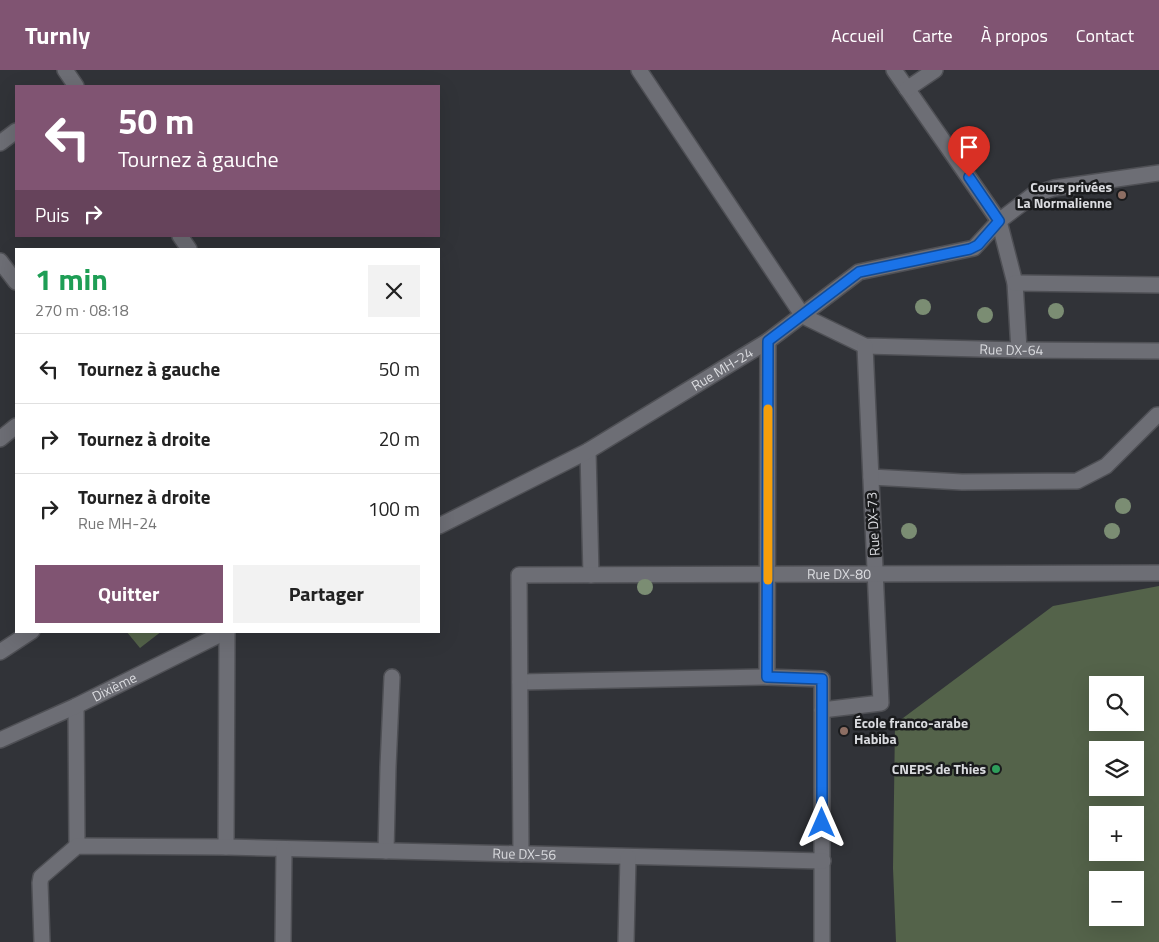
<!DOCTYPE html>
<html lang="fr">
<meta charset="utf-8">
<style>
body{margin:0;font-family:"Titillium Web",sans-serif;background:#f2f2f2;color:#222;height:100vh;display:flex;flex-direction:column;font-size:19px;white-space:nowrap}
*{box-sizing:border-box;margin:0}
p{font-size:16px;color:#767676}
.icon{flex:none;width:28px;height:28px;fill:none;stroke:currentColor;stroke-width:2;stroke-linecap:round;stroke-linejoin:round}
.map{position:relative;flex:1;overflow:hidden}
.sheet{position:absolute;left:15px;top:178px;width:425px;height:385px;display:flex;flex-direction:column;background:#fff;border-radius:0px;box-shadow:0 5px 20px #0002}
.sheet>*{flex:none}
.top-card{position:absolute;left:15px;top:15px;width:425px;height:152px;border-radius:0px;box-shadow:0 5px 20px #0002;background:#805472;color:#fff;overflow:hidden}
.fabs{position:absolute;left:1089px;top:606px;display:grid;gap:10px}
.fabs a{display:grid;place-items:center;width:55px;height:55px;border-radius:0px;background:#fff;box-shadow:0 5px 20px #0002;font-size:25px}
.pin{position:absolute;display:grid;place-items:center;width:42px;height:42px;color:#fff;margin:-51px -21px;border-radius:50% 50% 50% 0;rotate:-45deg;box-shadow:0 0 5px #0007}
.pin .icon{rotate:45deg}
.me{position:absolute;width:55px;margin:-28px;rotate:0deg;stroke-linejoin:round;filter:drop-shadow(0 0 4px #0008)}
.turn{display:flex;align-items:center;gap:18px;height:105px;padding:0 20px;font-size:22px}
.turn .icon{width:65px;height:65px;stroke-width:2.5}
.turn b{display:block;font-size:35px;line-height:42px}
.then{display:flex;align-items:center;height:48px;padding:0 20px;background:#0003;gap:10px;font-size:19px}
.round{display:grid;place-items:center;flex:none;width:52px;height:52px;border-radius:0px;background:#f2f2f2}
.overview{display:flex;align-items:center;justify-content:space-between;height:85px;padding:0 20px}
h1{font-size:30px;font-weight:700;line-height:38px;color:#1e9e55}
.primary-button{display:flex;gap:10px;margin-top:auto;padding:10px 20px}
.primary-button a{flex:1;height:58px;border-radius:0px;background:#805472;color:#fff;font-size:20px;font-weight:700;line-height:58px;text-align:center}
.primary-button a+a{background:#f2f2f2;color:#222}
ul{padding:0;list-style:none}
li{display:flex;align-items:center;gap:15px;height:70px;padding:0 20px;border-top:1px solid #e0e0e0}
li div{flex:1}
li b{display:block;font-size:19px}
li em{font-style:normal}
header{display:flex;align-items:center;gap:30px;box-sizing:border-box;height:70px;padding:0 25px;background:#805472;color:#fff}
header strong{font-size:24px}
nav{display:flex;gap:28px;margin-inline-start:auto;font-size:18px}
.map>svg:first-child{display:block}
.green{fill:#54634a;fill-rule:evenodd}
.lines{fill:none;stroke-linecap:round;stroke-linejoin:round}
.street-casing{stroke:#4f5055;stroke-width:18}
.street{stroke:#6d6e75;stroke-width:15}
.tree{fill:#7b8d73}
.route-casing{stroke:#114b97;stroke-width:12}
.route{stroke:#1a73e8;stroke-width:9}
.slow{stroke:#f59e0b;stroke-width:9}
.education-dot{fill:#8d6e63;stroke:#1a1b1d;stroke-width:2}
.leisure-dot{fill:#2e9e5b;stroke:#1a1b1d;stroke-width:2}
.labels{text-anchor:middle;stroke-width:5;stroke-linejoin:round;paint-order:stroke}
.poi-label{font-size:14px;font-weight:bold;fill:#dadbdf;stroke:#1a1b1d;text-anchor:end}
.street-label{font-size:14px;fill:#dadbdf;stroke:#1a1b1d}
</style>
<header>
<strong>Turnly</strong>
<nav><a>Accueil</a><a>Carte</a><a>À propos</a><a>Contact</a></nav>
</header>
<div class="map">
<svg width="1159" height="872" viewBox="0 0 1159 872">
<rect width="100%" height="100%" fill="#313338"/>
<g class="green">
<path d="M1159 516V872H896L893 798 895 654 1053 536ZM1098 615H1135V652H1098ZM1098 680H1135V718H1098ZM1098 745H1135V782H1098ZM1098 810H1135V848H1098Z"/>
<polygon points="126,561 162,561 140,578"/>
</g>
<g class="lines">
<g class="street-casing">
<g id="street">
<polyline points="65,0 76,16"/>
<path id="s1" d="M639 0 803 246 865 276 1019 280 1159 281"/>
<polyline points="894,0 999,151 1015,213 1019,280"/>
<polyline points="907,19 935,0"/>
<polyline points="0,73 16,61"/>
<polyline points="180,166 189,179"/>
<polyline points="0,191 16,212"/>
<polyline points="1015,213 1159,215"/>
<polyline points="0,369 16,356"/>
<polyline points="588,381 591,505"/>
<polyline points="871,407 962,412 1077,411 1106,396 1157,345 1159,345"/>
<path id="s2" d="M439 456 588 381 768 271 859 202 974 178 999 151 1033 125 1054 118 1159 103"/>
<polyline points="0,582 32,561"/>
<polyline points="767,607 768,271"/>
<polyline points="520,612 767,607 822,609 822,872"/>
<polyline points="76,636 77,776"/>
<polyline points="822,640 881,633 865,276"/>
<path id="s3" d="M0 670 76 636 227 561"/>
<polyline points="226,777 227,561"/>
<polyline points="386,781 388,697 392,607"/>
<path id="s4" d="M521 784 519 505 1159 503"/>
<path id="s5" d="M42 872 40 813 41 807 77 776 226 777 823 791"/>
<polyline points="283,872 284,779"/>
<polyline points="626,872 628,787"/>
</g>
</g>
<use href="#street" class="street"/>
</g>
<g class="tree">
<circle cx="923" cy="237" r="8"/>
<circle cx="1056" cy="241" r="8"/>
<circle cx="985" cy="245" r="8"/>
<circle cx="1123" cy="436" r="8"/>
<circle cx="909" cy="461" r="8"/>
<circle cx="1112" cy="461" r="8"/>
<circle cx="645" cy="517" r="8"/>
</g>
<g class="lines">
<g class="route-casing">
<polyline id="route" points="822,753 822,609 767,607 768,271 859,202 970,179 978,175 999,151 969,107"/>
</g>
<use href="#route" class="route"/>
<polyline class="slow" points="768,510 768,339"/>
</g>
<g class="education-dot">
<circle cx="1122" cy="125" r="5"/>
<circle cx="844" cy="661" r="5"/>
</g>
<circle class="leisure-dot" cx="996" cy="699" r="5"/>
<g class="labels">
<g class="poi-label">
<text x="1112" y="122">Cours privées<tspan x="1112" dy="16">La Normalienne</tspan></text>
<text x="854" y="658" text-anchor="start">École franco-arabe<tspan x="854" dy="16">Habiba</tspan></text>
<text x="986" y="704">CNEPS de Thies</text>
</g>
<g class="street-label">
<text dy="5" stroke="none"><textPath href="#s1" startOffset="511">Rue DX-64</textPath></text>
<text dy="5" stroke="none"><textPath href="#s2" startOffset="324">Rue MH-24</textPath></text>
<text transform="translate(873 454) rotate(-93)" y="5">Rue DX-73</text>
<text dy="5" stroke="none"><textPath href="#s4" startOffset="599">Rue DX-80</textPath></text>
<text dy="5" stroke="none"><textPath href="#s3" startOffset="126">Dixième</textPath></text>
<text dy="5" stroke="none"><textPath href="#s5" startOffset="560">Rue DX-56</textPath></text>
</g>
</g>
</svg>
<div class="fabs">
<a><svg class="icon" aria-label="search" viewBox="0 0 24 24"><circle cx="10" cy="10" r="6"/><path d="M15 15l6 6"/></svg></a>
<a><svg class="icon" aria-label="layers" viewBox="0 0 24 24"><path d="M12 4l9 5-9 5-9-5zM3 14l9 5 9-5"/></svg></a>
<a>+</a>
<a>−</a>
</div>
<div class="pin" style="left:969px;top:107px;background:#d93025"><svg class="icon" aria-label="arrive" viewBox="0 0 24 24"><path d="M6 21V4h12l-3 4 3 4H6"/></svg></div>
<svg class="me" style="left:822px;top:753px" viewBox="-20 -20 40 40"><path d="M0-17L14 15 0 8-14 15z" fill="#1a73e8" stroke="#fff" stroke-width="4"/></svg>
<div class="top-card">
<div class="turn"><svg class="icon" aria-label="left" viewBox="0 0 24 24"><path d="M17 20v-9H6M10 6l-5 5 5 5"/></svg><div><b>50 m</b>Tournez à gauche</div></div>
<div class="then">Puis<svg class="icon" aria-label="right" viewBox="0 0 24 24"><path d="M7 20v-9h11M14 6l5 5-5 5"/></svg></div>
</div>
<section class="sheet">
<div class="overview"><div><h1>1 min</h1><p>270 m · 08:18</p></div><a class="round"><svg class="icon" aria-label="close" viewBox="0 0 24 24"><path d="M6 6l12 12M18 6L6 18"/></svg></a></div>
<ul>
<li><svg class="icon" aria-label="left" viewBox="0 0 24 24"><path d="M17 20v-9H6M10 6l-5 5 5 5"/></svg><div><b>Tournez à gauche</b></div><em>50 m</em></li>
<li><svg class="icon" aria-label="right" viewBox="0 0 24 24"><path d="M7 20v-9h11M14 6l5 5-5 5"/></svg><div><b>Tournez à droite</b></div><em>20 m</em></li>
<li><svg class="icon" aria-label="right" viewBox="0 0 24 24"><path d="M7 20v-9h11M14 6l5 5-5 5"/></svg><div><b>Tournez à droite</b><p>Rue MH-24</p></div><em>100 m</em></li>
</ul>
<div class="primary-button"><a>Quitter</a><a>Partager</a></div>
</section>
</div>
